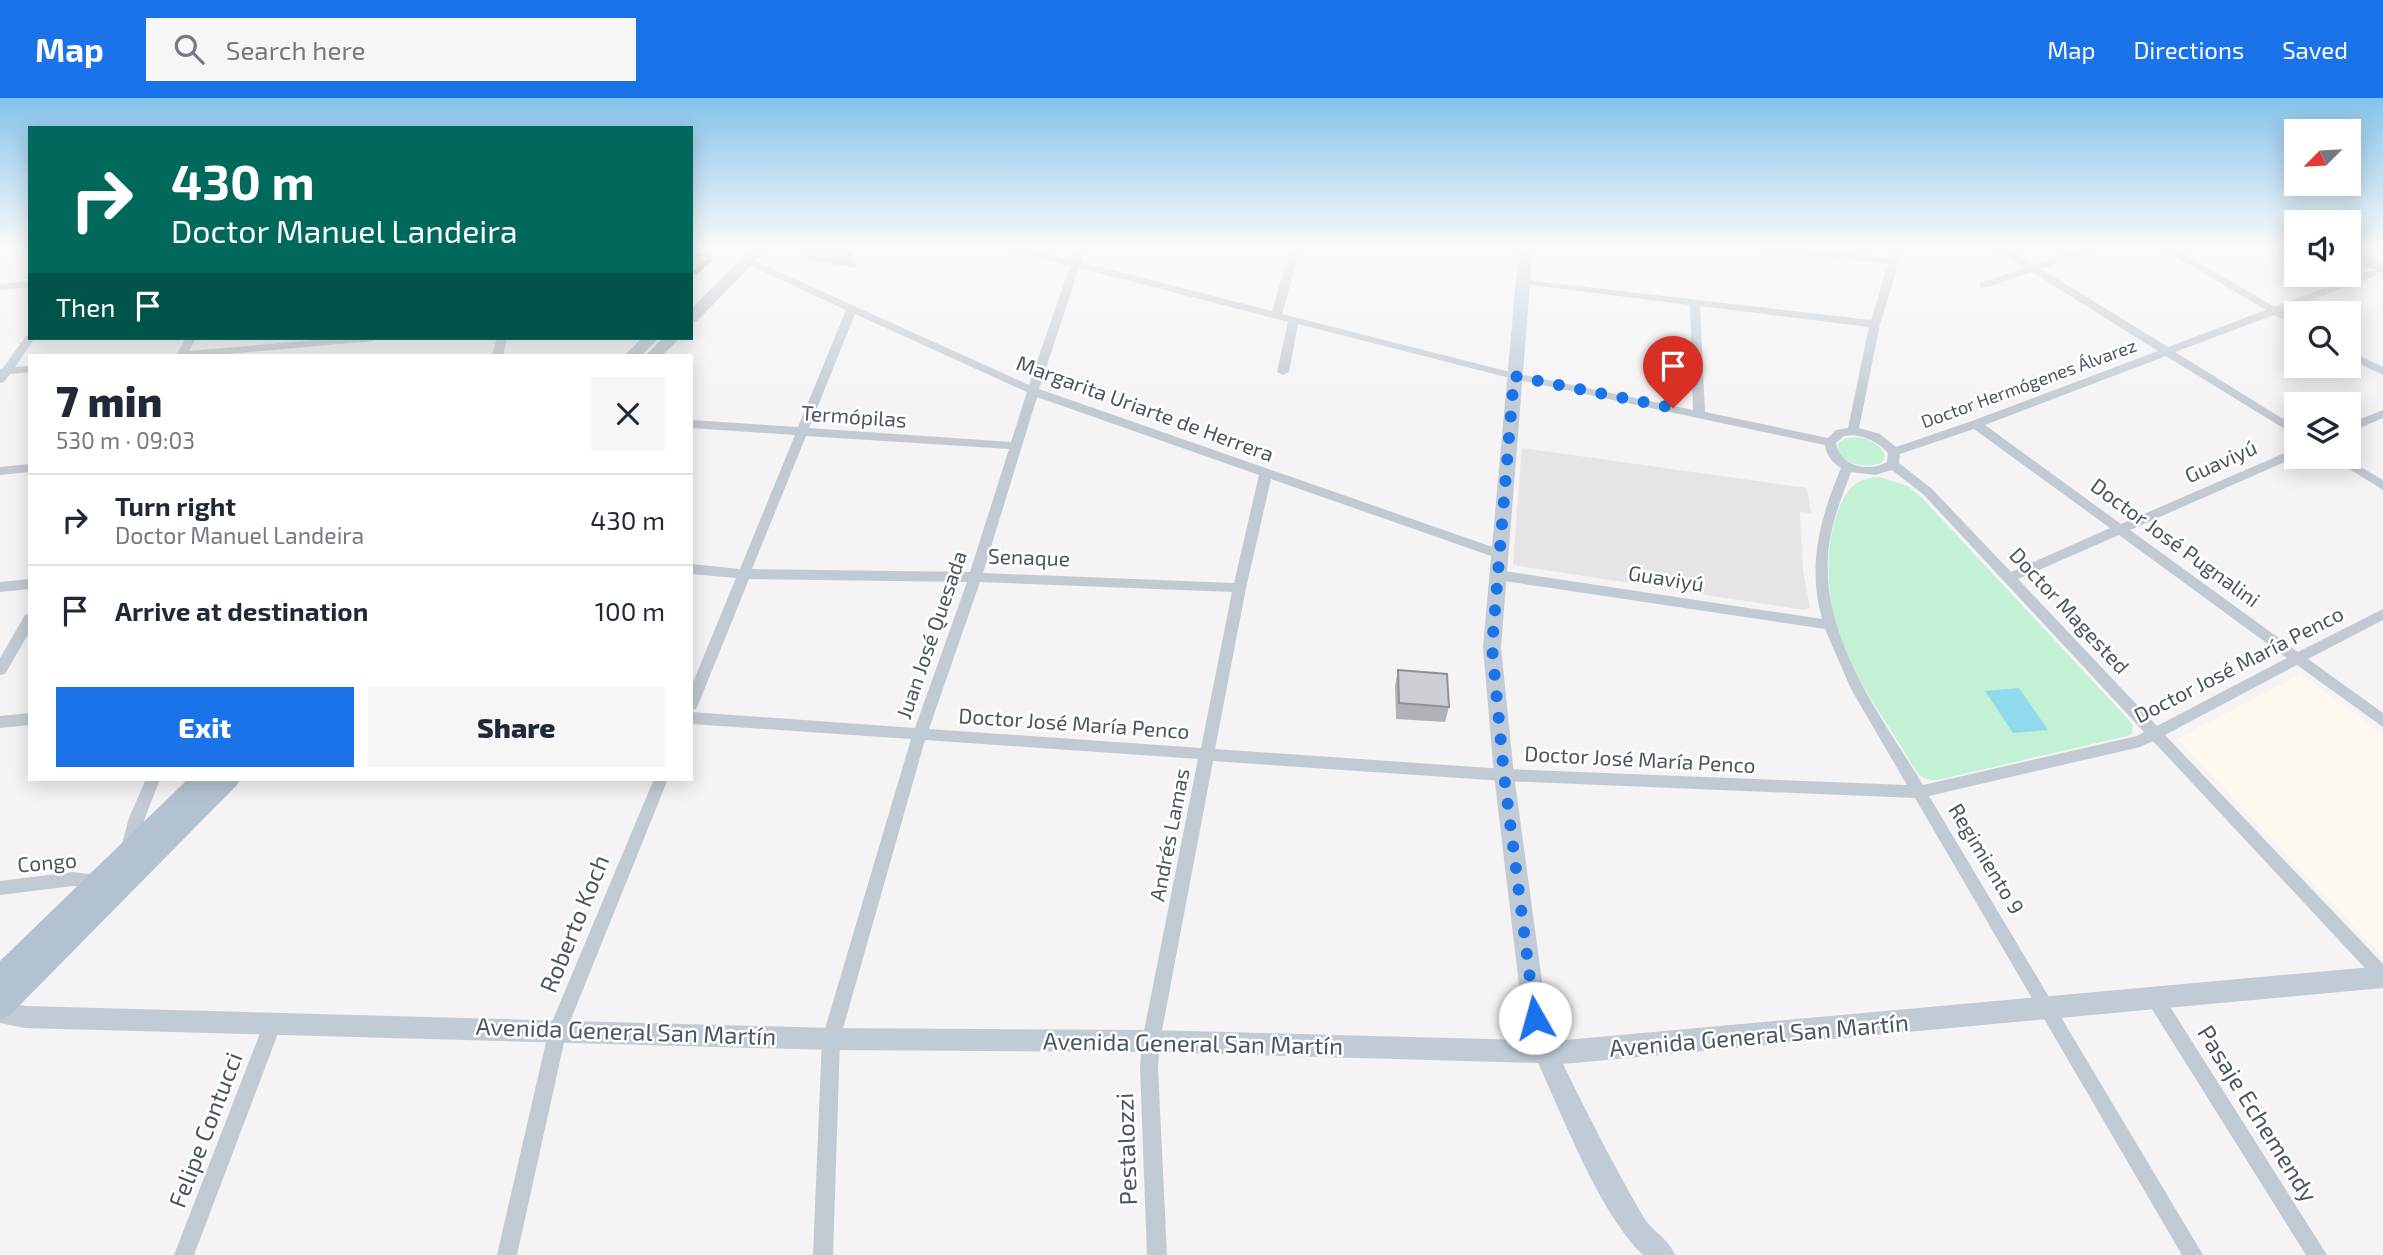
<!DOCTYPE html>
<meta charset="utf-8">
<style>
body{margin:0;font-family:"Exo 2",sans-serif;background:#f6f6f7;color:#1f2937;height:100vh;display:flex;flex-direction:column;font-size:26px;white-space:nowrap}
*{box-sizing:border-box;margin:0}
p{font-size:23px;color:#747a83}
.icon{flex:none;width:38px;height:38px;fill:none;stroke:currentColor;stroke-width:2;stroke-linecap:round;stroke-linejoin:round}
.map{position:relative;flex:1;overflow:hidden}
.sheet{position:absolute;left:28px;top:256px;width:665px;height:427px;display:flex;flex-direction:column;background:#fff;border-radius:0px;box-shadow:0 4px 18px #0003}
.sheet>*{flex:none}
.guide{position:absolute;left:28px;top:28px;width:665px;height:214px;border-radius:0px;box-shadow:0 4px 18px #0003;background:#00695c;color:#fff;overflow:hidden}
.needle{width:46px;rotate:246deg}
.controls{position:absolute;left:2284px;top:21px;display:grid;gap:14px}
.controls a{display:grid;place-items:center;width:77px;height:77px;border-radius:0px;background:#fff;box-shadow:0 4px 18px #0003;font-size:35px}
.pin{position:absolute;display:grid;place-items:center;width:60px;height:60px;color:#fff;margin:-72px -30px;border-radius:50% 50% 50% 0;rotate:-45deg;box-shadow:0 0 7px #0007}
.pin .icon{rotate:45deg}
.me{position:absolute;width:77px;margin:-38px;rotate:353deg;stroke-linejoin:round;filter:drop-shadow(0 0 5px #0008)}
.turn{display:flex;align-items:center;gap:24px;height:147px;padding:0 28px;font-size:32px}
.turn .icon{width:91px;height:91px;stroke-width:2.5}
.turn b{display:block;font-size:49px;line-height:60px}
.then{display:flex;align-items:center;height:66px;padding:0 28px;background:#0003;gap:14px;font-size:26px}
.round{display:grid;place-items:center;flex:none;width:74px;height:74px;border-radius:0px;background:#f6f6f7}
.headline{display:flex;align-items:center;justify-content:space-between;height:119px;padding:0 28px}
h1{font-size:42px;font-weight:800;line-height:52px}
.action{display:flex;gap:14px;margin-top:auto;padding:14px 28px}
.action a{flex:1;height:80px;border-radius:0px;background:#1a73e8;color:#fff;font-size:28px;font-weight:800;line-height:80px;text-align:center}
.action a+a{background:#f6f6f7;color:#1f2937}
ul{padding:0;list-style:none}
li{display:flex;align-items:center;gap:21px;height:91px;padding:0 28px;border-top:2px solid #e0e1e3}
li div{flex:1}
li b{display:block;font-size:26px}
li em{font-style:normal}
header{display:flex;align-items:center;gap:42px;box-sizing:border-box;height:98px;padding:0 35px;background:#1a73e8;color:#fff}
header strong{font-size:33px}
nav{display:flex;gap:38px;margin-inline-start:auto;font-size:24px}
.search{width:490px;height:63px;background:#f6f6f7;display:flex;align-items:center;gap:18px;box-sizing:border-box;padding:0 24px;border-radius:0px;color:#747a83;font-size:26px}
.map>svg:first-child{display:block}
.commercial{fill:#fdf9ef}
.education{fill:#e6e4e5}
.green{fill:#c3f1d5}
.water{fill:#90daee}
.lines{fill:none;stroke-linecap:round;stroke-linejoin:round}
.street{fill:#c1cad2;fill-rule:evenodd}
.secondary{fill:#c1cbd6;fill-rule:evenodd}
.primary{fill:#b3c2d1;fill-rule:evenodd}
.wall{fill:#b0b2b7}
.shaded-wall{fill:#909195}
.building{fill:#cdcfd5;stroke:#909195;stroke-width:2}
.route{stroke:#1a73e8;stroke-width:12;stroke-dasharray:0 21.6}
.labels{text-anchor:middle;stroke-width:5;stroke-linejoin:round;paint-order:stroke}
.far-street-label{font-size:18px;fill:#4a5661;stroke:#fff}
.street-label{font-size:21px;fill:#4a5661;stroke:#fff}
.near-street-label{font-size:24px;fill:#4a5661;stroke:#fff}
</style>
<header>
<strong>Map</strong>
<div class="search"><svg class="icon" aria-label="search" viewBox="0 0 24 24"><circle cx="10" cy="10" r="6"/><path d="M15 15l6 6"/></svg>Search here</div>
<nav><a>Map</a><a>Directions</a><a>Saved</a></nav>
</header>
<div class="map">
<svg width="2383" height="1157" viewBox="0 0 2383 1157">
<rect width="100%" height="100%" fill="#f5f3f3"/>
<polygon class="commercial" points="2301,576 2383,636 2383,860 2177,641"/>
<polygon class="education" points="1522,350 1807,390 1811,415 1800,414 1803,473 1810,509 1804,512 1513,467"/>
<g class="green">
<path d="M1859 339C1870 342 1881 346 1885 358L1881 365C1866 371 1835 366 1838 345L1846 340Z"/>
<path d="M1879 379 1908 388 1923 401 2127 620 2133 628 2131 637 1942 681C1935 682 1929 683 1922 679 1913 672 1907 657 1901 648 1875 607 1843 562 1833 514 1827 481 1826 451 1836 419 1844 395 1853 380 1879 379Z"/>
</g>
<polygon class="water" points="2019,590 2048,632 2013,635 1985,593"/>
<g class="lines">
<g class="street">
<path d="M1003 149H1021L1071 162 1076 149H1086L1081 164 1272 213 1291 149H1301L1282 216 1514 275 1693 312 1690 207 1522 186 1517 183 1518 181 1871 222 1888 166 1759 152 1754 149H1789L1890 160 1894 149H1904L1880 226 1859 330 1880 336 1896 349 1972 323 2158 253 2032 174 1988 189H1980V185L2025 170 1994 149H2006L2034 167 2085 149H2101L2041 171 2168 249 2266 212 2159 149H2172L2275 209 2369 173H2377V177L2283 213 2296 221V228L2274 217 2175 254 2296 329V338L2166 258 1985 327 2121 426 2296 350V359L2130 432 2298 554 2383 511V522L2308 561 2383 615V629L2297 567 2165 637 2383 866V886L2377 883 2153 643 2140 649 1929 698 2203 1157H2182L1915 700 1504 683 1213 663 1160 943 1158 970 1167 1157H1147L1140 970 1142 943 1198 661 925 642 840 941 833 1157H813L822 941 911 641 691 626V614L915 630 967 484 749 481 698 607 696 611 691 612V589L736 480 691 476V466L740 471 795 337 691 330V322L798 329 846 212 744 165 743 163 748 160 1029 287 1070 168ZM1079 170 1288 224 1277 274 1283 277 1289 274 1298 226 1514 281 1825 347C1826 357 1832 364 1841 370 1820 420 1807 467 1822 521L1497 472 1490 477 1497 482 1825 531 1851 591 1907 687 1504 671 1215 651 1246 490 1271 381 1494 459 1499 461 1505 456 1504 453 1039 291ZM1700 208 1869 229 1848 330 1836 332 1828 340 1705 314ZM855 216 1027 294 1011 344 809 330ZM1037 299 1259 377 1234 485 983 475ZM1974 331 2110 430 2011 474 1932 391 1899 365 1900 356ZM1853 337C1867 339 1878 344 1888 355L1887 364C1868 375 1840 368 1836 345L1844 338ZM806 338 1009 351 970 474 752 471ZM1892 372 1924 397 2144 634 2137 638 1923 687C1881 618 1822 542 1828 457 1830 428 1841 401 1851 374L1875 377ZM2119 437 2287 560 2157 628 2018 481ZM980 484 1232 494 1201 650 929 631Z"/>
<polygon points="30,183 30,189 0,192 0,186"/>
<polygon points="30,237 30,240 35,240 15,269 30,268 30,274 10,276 4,284 0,285 0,271 3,270 26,238"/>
<polygon points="186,240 196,240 189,253 339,240 378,240 373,243 218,257 176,257"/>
<polygon points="497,240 507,240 503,257 492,257"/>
<polygon points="2348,252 2383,269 2383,277 2348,260"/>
<polygon points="2383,312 2383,320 2348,335 2348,326"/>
<polygon points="2330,359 2344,359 2383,382 2383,392"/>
<polygon points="30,366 30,374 0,377 0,369"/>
<polygon points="30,481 30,491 0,494 0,484"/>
<polygon points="30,516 30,533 5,576 0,577 0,560 25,517"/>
<polygon points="30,615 30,627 0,630 0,618"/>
<polygon points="146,681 160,681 145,720 136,753 134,758 128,760 122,758 120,753 129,720"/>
<polygon points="654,681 668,681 567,931 517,1157 497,1157 549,931"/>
<polygon points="73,774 104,778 106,783 104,788 98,790 73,788 0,797 0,783"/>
<polygon points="2156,894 2162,896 2327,1157 2306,1157 2150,908 2148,902 2150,896"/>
<polygon points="273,917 279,919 282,925 194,1157 174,1157 264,925 267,919"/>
</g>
<path class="secondary" d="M1519 149H1533L1501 549 1514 677 1547 920 1554 943 2383 868V890L1563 966C1589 1019 1615 1070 1644 1120 1653 1134 1669 1141 1675 1157H1643C1600 1116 1564 1021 1538 965L1151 954 831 952 25 930 0 925V903L25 908 831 930 1151 932 1530 942 1523 920 1494 677 1483 549Z"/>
<g class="primary">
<polygon points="753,149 769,149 697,223 691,225 691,211"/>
<polygon points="2348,150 2383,165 2383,176 2348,160"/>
<polygon points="642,240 659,240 642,257 625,257"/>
<polygon points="663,240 680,240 663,257 646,257"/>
<polygon points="188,681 213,681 212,684 215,681 240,681 237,687 9,918 0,922 0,863"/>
</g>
</g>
<g class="wall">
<polygon points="805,150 854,158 857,170 808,162"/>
<polygon points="1398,572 1449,609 1445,624 1396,621 1395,588"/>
</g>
<polygon class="shaded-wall" points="710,159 712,163 695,178 694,174"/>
<g class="building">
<polygon points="806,149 840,149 854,158 805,150"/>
<polygon points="691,154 710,159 694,174 691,174"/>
<polygon points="1398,572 1447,576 1449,609 1399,605"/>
</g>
<linearGradient id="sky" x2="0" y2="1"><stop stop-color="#85c3ea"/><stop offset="0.48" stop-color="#fafafa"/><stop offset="1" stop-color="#fafafa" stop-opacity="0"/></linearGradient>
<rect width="2383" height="311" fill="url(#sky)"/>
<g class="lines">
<polyline class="route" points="1535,920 1504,677 1492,549 1514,278 1673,310"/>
</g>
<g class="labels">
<g class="far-street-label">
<text transform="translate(2029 286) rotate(-20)" y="6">Doctor Hermógenes Álvarez</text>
</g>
<g class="street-label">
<text transform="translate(1145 311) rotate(20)" y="7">Margarita Uriarte de Herrera</text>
<text transform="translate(854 319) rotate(4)" y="7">Termópilas</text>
<text transform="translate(2221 364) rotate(-24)" y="7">Guaviyú</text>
<text transform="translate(2175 445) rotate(36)" y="7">Doctor José Pugnalini</text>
<text transform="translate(1029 460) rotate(2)" y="7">Senaque</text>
<text transform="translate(1666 481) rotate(9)" y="7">Guaviyú</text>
<text transform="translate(2069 513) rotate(47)" y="7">Doctor Magested</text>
<text transform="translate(932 537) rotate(-71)" y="7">Juan José Quesada</text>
<text transform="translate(2239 567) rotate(-27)" y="7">Doctor José María Penco</text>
<text transform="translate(1074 626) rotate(4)" y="7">Doctor José María Penco</text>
<text transform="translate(1640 662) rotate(3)" y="7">Doctor José María Penco</text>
<text transform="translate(1170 737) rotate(-79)" y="7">Andrés Lamas</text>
<text transform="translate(1986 761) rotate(59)" y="7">Regimiento 9</text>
<text transform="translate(47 765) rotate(-5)" y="7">Congo</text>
</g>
<g class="near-street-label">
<text transform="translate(575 826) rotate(-68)" y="8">Roberto Koch</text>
<text transform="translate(626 934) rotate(2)" y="8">Avenida General San Martín</text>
<text transform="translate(1759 938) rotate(-5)" y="8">Avenida General San Martín</text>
<text transform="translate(1193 946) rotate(1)" y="8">Avenida General San Martín</text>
<text transform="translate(2257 1016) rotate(58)" y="8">Pasaje Echemendy</text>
<text transform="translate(206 1032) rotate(-69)" y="8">Felipe Contucci</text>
<text transform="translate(1127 1051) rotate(-92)" y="8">Pestalozzi</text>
</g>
</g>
</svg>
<div class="controls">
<a><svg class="needle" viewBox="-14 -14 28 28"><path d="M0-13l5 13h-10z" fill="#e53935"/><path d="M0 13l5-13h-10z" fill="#747a83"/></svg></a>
<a><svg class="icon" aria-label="sound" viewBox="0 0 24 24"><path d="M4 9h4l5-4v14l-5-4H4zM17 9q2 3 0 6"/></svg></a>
<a><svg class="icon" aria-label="search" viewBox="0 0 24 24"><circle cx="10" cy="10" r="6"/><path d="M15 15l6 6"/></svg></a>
<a><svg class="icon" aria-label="layers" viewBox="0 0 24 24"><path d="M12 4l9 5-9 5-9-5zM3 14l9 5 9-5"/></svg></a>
</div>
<div class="pin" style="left:1673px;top:310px;background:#d93025"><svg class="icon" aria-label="arrive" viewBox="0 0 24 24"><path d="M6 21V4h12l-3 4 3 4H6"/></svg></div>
<svg class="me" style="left:1535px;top:920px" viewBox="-20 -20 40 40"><circle r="19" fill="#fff"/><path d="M0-13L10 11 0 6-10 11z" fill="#1a73e8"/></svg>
<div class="guide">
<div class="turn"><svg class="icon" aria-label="right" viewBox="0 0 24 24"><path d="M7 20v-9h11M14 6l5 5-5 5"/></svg><div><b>430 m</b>Doctor Manuel Landeira</div></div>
<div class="then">Then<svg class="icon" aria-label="arrive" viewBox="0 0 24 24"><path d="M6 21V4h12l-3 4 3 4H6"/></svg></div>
</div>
<section class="sheet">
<div class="headline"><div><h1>7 min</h1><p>530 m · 09:03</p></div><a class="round"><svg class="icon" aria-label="close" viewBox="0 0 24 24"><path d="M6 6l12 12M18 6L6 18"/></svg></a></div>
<ul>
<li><svg class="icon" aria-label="right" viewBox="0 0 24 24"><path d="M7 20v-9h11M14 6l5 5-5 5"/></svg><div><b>Turn right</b><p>Doctor Manuel Landeira</p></div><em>430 m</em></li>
<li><svg class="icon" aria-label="arrive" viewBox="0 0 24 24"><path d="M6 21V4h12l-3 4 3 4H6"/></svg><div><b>Arrive at destination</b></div><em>100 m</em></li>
</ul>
<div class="action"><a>Exit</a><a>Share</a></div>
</section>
</div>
